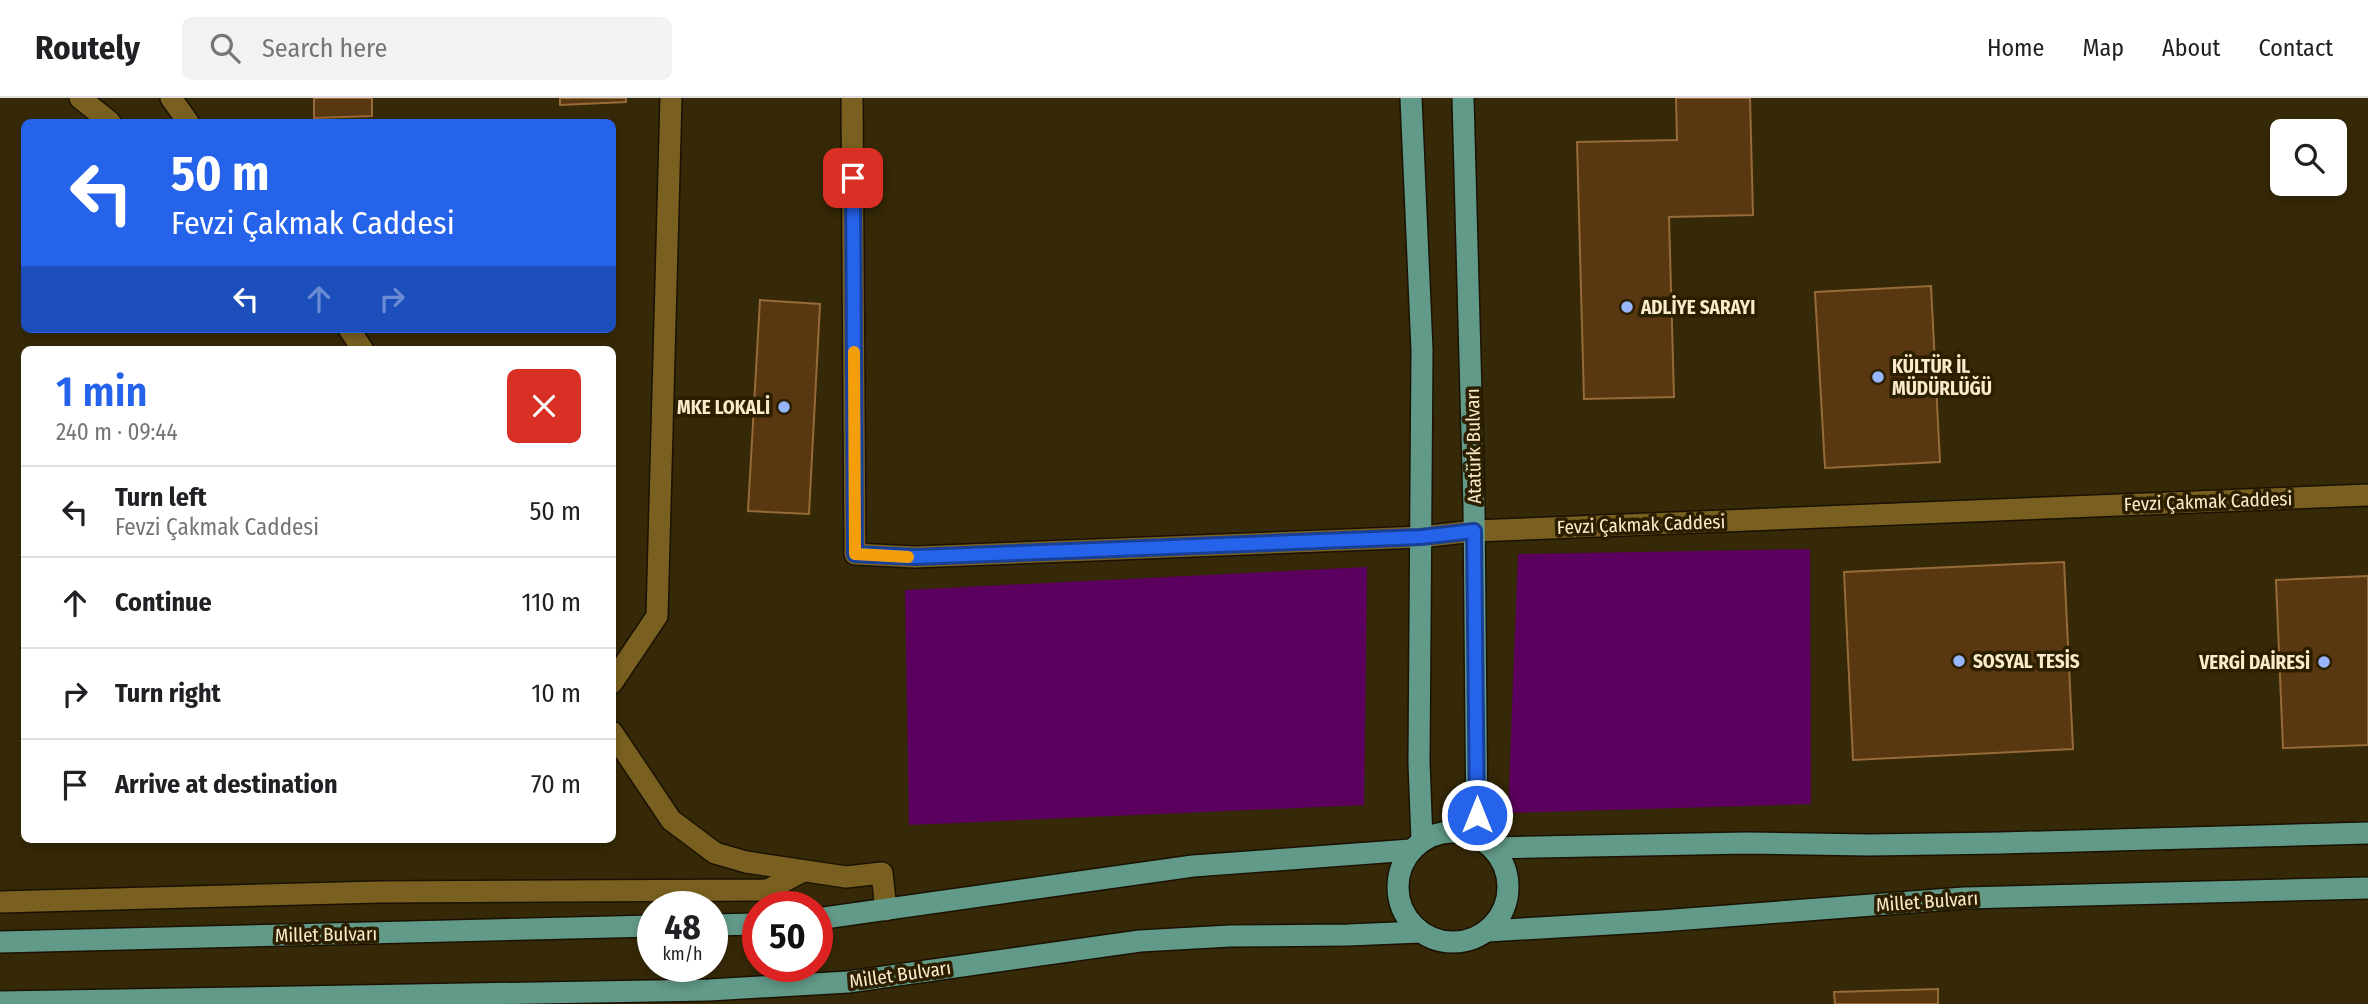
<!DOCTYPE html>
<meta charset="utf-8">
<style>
body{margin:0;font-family:"Fira Sans Condensed",sans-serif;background:#f2f2f2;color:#202124;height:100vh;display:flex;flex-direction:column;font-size:26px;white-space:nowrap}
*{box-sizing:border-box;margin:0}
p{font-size:23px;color:#757577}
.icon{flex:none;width:38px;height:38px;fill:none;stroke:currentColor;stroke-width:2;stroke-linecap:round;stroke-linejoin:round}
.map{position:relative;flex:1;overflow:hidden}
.panel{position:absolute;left:21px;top:248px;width:595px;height:497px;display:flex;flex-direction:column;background:#fff;border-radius:10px;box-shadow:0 4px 10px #0003}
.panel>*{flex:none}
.banner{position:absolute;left:21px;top:21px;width:595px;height:214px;border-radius:10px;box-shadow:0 4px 10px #0003;background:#2563eb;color:#fff;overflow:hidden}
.buttons{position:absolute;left:2270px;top:21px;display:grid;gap:14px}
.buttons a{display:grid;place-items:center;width:77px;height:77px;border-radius:10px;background:#fff;box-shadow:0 4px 10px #0003;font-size:35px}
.speed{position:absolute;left:637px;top:793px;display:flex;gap:14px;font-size:35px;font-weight:700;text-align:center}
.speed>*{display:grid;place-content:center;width:91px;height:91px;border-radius:50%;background:#fff;box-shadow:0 4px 10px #0003;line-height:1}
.speed small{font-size:18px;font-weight:400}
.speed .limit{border:10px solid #d22;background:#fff;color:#111}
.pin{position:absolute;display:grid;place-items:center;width:60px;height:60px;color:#fff;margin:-30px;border-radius:14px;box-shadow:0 4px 10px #0006}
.me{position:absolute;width:77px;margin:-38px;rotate:0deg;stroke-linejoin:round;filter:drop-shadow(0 0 5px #0008)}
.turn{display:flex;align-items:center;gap:24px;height:147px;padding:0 35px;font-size:32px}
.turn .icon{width:91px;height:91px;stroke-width:2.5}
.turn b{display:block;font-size:49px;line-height:60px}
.lanes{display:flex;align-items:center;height:66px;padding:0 35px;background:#0003;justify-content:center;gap:35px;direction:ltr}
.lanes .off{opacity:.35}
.round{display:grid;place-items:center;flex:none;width:74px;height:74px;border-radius:10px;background:#f2f2f2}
.head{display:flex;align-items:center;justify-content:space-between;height:119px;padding:0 35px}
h1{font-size:42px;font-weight:600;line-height:52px;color:#2563eb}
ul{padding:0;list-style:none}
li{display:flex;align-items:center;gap:21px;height:91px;padding:0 35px;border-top:2px solid #e0e0e0}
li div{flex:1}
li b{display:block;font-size:26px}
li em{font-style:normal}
header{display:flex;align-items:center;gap:42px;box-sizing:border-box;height:98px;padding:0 35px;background:#fff;border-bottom:2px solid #e0e0e0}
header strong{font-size:33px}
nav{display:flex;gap:38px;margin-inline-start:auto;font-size:24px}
.search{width:490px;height:63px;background:#f2f2f2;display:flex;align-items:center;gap:18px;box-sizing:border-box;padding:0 24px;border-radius:10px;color:#757577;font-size:26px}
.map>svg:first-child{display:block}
.green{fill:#5c0060}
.building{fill:#583711;stroke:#976a39;stroke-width:2}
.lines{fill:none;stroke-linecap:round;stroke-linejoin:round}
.minor-casing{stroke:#1a1202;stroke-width:24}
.major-casing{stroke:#1a1202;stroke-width:24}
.minor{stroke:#796020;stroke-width:21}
.major{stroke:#629a89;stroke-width:21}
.route-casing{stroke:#184099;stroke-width:18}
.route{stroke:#2563eb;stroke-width:12}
.slow{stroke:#f59e0b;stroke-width:12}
.poi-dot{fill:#97b6fd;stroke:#2c1f00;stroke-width:2.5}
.labels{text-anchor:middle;stroke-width:7;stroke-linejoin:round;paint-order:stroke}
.poi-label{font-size:19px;font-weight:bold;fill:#f9ebcc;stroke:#2c1f00;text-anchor:start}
.street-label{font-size:19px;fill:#f9ebcc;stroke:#2c1f00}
</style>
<header>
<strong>Routely</strong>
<div class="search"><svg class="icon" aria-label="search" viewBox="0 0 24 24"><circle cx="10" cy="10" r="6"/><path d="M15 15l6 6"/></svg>Search here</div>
<nav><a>Home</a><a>Map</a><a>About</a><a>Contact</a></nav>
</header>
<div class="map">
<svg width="2368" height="906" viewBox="0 0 2368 906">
<rect width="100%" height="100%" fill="#362907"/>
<g class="green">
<polygon points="1810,451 1811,706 1508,715 1518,456"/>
<polygon points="1367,469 1364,707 909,727 905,492"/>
</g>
<g class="building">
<polygon points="314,0 372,0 372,18 314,20"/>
<polygon points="560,0 626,0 626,4 560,7"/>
<polygon points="1676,0 1750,0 1753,117 1669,119 1674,299 1584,301 1577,44 1677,42"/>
<polygon points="1931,188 1940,364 1825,370 1815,194"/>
<polygon points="760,202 820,206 809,416 748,413"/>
<polygon points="2064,464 2073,651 1853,662 1844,474"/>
<polygon points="2368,478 2368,647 2283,650 2276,482"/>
<polygon points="1938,891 1938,906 1835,906 1834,894"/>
</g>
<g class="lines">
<g class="minor-casing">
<g id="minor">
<polyline points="80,0 110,24"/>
<polyline points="171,0 188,24"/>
<polyline points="852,0 855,456 915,459 1421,439 1474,433 2368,397"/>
<polyline points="349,231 363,252"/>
<polyline points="612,585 657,518 671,0"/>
<polyline points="612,634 671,722 715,755 746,764 846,779 882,775 886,812"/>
<polyline points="0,804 379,794 768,792 803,773"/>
</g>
</g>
<g class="major-casing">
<g id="major">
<polyline points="1411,0 1422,252 1419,665 1422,743"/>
<polyline points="1463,0 1474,409 1477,739"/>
<circle cx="1453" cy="789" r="55"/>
<polyline points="1492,750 1747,745 1869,747 2001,745 2368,735"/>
<polyline points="817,821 1193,768 1411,752"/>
<polyline points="712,827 758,826"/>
<polyline points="1487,833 1661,823 1964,800 2368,790"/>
<polyline points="0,844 653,828"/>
<polyline points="0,904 709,892 848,884 1140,843 1230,838 1348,837 1420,834"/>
</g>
</g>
<use href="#minor" class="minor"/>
<use href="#major" class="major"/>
</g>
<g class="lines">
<g class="route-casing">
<polyline id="route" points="853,80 855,456 915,459 1421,439 1474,433 1477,717"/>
</g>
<use href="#route" class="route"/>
<polyline class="slow" points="854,254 855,456 908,459"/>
</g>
<g class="poi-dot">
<circle cx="1627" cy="209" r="7"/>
<circle cx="1878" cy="279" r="7"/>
<circle cx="784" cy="309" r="7"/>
<circle cx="1959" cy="563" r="7"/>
<circle cx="2324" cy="564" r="7"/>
</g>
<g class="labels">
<g class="poi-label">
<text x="1641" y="216">ADLİYE SARAYI</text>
<text x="1892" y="275">KÜLTÜR İL<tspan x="1892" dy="22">MÜDÜRLÜĞÜ</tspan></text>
<text x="770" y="316" text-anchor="end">MKE LOKALİ</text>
<text x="1973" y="570">SOSYAL TESİS</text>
<text x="2310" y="571" text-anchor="end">VERGİ DAİRESİ</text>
</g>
<g class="street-label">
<text transform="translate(1473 348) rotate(-91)" y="7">Atatürk Bulvarı</text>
<text transform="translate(2208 403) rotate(-2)" y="7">Fevzi Çakmak Caddesi</text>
<text transform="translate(1641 426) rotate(-2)" y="7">Fevzi Çakmak Caddesi</text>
<text transform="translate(1927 803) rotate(-4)" y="7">Millet Bulvarı</text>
<text transform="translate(326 836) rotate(-1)" y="7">Millet Bulvarı</text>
<text transform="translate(900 876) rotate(-8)" y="7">Millet Bulvarı</text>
</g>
</g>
</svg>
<div class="buttons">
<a><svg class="icon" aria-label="search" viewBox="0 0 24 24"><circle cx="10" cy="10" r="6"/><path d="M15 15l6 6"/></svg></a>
</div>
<div class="speed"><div>48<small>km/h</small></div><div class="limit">50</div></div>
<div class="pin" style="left:853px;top:80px;background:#d93025"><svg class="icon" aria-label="arrive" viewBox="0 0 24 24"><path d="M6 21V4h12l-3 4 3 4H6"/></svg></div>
<svg class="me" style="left:1477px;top:717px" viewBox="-20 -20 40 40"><circle r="17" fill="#2563eb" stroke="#fff" stroke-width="3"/><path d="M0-11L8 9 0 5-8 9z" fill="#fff"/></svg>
<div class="banner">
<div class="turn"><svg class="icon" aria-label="left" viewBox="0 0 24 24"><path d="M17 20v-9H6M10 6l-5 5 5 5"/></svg><div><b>50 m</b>Fevzi Çakmak Caddesi</div></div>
<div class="lanes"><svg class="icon" aria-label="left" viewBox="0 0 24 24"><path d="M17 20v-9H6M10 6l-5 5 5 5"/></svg><svg class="icon off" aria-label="ahead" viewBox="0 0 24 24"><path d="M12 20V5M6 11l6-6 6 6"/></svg><svg class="icon off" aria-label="right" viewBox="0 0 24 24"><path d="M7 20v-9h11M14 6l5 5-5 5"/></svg></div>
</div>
<section class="panel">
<div class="head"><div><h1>1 min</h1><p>240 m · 09:44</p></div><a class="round" style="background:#d93025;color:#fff"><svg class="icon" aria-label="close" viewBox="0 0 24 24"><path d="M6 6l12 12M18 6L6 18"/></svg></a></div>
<ul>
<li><svg class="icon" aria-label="left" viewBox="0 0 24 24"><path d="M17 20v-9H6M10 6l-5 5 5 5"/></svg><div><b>Turn left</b><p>Fevzi Çakmak Caddesi</p></div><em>50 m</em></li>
<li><svg class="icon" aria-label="ahead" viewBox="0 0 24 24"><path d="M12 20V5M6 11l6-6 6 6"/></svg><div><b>Continue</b></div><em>110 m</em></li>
<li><svg class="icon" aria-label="right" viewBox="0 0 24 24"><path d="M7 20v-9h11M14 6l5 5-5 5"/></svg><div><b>Turn right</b></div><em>10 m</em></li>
<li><svg class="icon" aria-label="arrive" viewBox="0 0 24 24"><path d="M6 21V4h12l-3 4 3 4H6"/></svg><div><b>Arrive at destination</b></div><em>70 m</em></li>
</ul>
</section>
</div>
